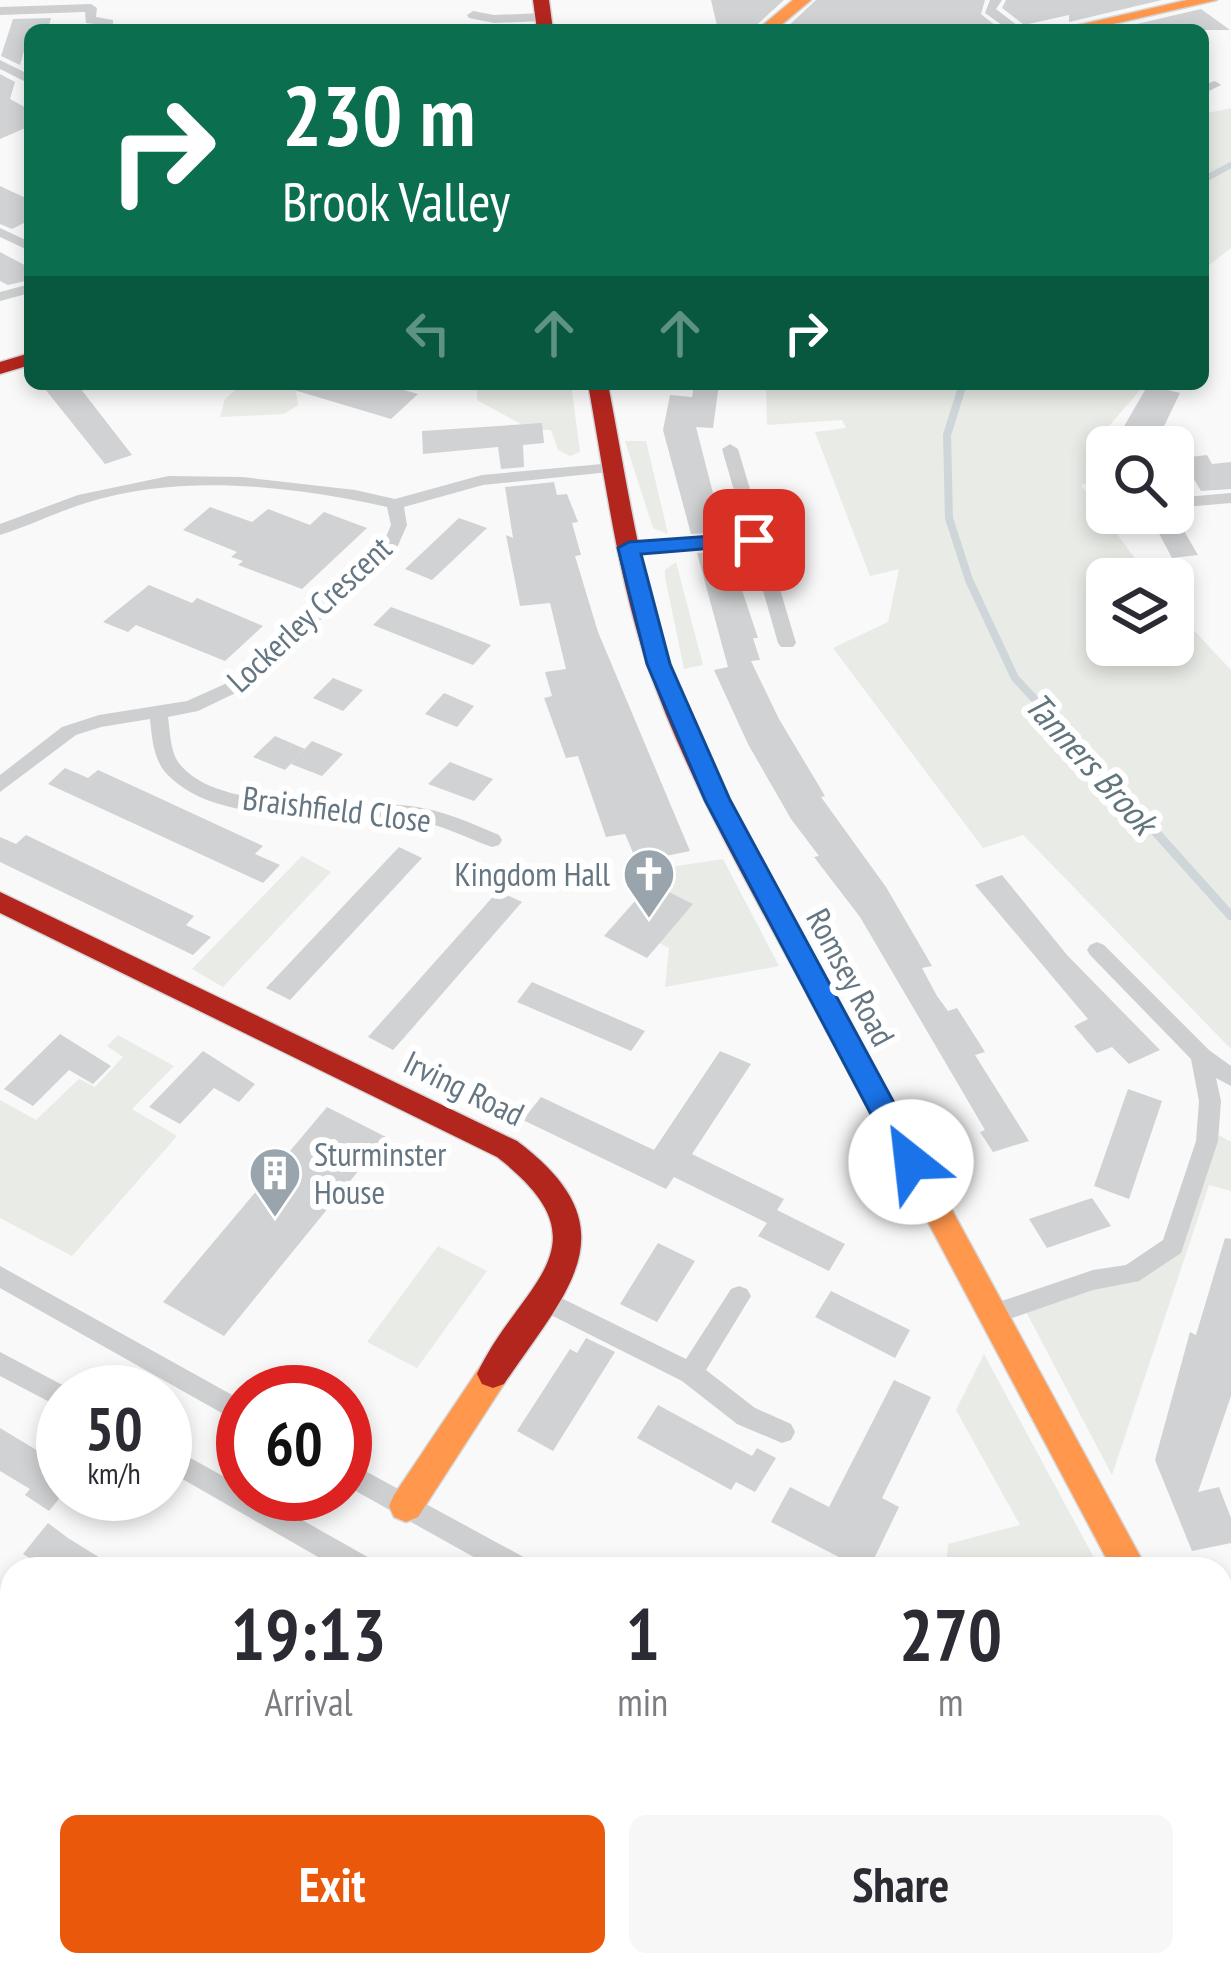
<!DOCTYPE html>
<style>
body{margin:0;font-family:"PT Sans Narrow",sans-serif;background:#f7f7f7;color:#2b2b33;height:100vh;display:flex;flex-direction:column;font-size:45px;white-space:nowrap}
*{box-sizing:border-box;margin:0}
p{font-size:39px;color:#7c7c81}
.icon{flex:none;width:66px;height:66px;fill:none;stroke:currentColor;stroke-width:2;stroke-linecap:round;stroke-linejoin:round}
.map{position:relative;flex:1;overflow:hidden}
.panel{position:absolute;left:0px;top:1557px;width:1233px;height:420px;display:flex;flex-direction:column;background:#fff;border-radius:36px 36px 0 0;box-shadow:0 6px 18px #0003}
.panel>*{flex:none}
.hud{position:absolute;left:24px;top:24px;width:1185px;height:366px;border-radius:18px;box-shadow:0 6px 18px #0003;background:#0b6e4f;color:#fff;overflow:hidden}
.buttons{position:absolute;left:1086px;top:426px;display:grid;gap:24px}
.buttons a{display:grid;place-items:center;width:108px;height:108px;border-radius:18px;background:#fff;box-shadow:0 6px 18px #0003;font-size:60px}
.speed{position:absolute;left:36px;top:1365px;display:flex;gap:24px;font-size:60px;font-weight:700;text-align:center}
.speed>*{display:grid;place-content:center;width:156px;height:156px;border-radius:50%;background:#fff;box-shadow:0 6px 18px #0003;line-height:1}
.speed small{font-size:30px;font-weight:400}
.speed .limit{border:18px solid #d22;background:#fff;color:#111}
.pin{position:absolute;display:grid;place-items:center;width:102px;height:102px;color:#fff;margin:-51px;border-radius:24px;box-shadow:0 6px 18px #0006}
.me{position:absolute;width:132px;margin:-66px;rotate:331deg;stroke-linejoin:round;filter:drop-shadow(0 0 9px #0008)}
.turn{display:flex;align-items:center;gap:42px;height:252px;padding:0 60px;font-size:54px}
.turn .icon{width:156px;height:156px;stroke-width:2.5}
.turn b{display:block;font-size:84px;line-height:102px}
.lanes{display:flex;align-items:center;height:114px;padding:0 60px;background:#0003;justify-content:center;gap:60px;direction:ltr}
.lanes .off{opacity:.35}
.eta{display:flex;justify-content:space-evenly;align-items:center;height:204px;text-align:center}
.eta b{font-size:72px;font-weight:700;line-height:84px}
.primary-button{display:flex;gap:24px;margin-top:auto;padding:24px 60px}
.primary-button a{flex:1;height:138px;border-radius:18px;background:#ea580c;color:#fff;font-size:48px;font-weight:700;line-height:138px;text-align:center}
.primary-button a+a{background:#f7f7f7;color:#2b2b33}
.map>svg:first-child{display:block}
.built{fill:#e8e9e9}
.green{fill:#e8ebe6}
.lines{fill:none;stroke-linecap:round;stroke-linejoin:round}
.stream-far2{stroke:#ced6d9;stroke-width:6}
.stream-far1{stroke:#ced6d9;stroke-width:8}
.stream{stroke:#ced6d9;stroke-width:9}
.building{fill:#d0d2d3}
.fast-casing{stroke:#d5d6d7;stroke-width:3}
.slow-casing{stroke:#d5d6d7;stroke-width:3}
.jam-casing{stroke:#d5d6d7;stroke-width:3}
.street{fill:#cecfd0;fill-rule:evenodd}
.fast{fill:#63d668;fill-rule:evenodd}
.slow{fill:#ff974d;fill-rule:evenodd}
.jam{fill:#b3261e;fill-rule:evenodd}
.route{fill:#1a73e8;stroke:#114b97;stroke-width:3}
.labels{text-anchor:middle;stroke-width:12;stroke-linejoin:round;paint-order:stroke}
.street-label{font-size:33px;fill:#657683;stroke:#fff}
.poi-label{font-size:33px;fill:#657683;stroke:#fff;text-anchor:end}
.water-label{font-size:36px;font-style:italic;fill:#60757c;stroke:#fff}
</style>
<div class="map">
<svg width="1231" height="1977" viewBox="0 0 1231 1977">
<rect width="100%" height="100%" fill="#f9f9f9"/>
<polygon class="built" points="0,1872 12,1877 12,1965 117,1965 120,1977 0,1977"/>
<g class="green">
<polygon points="1231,108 1231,248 1203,270 1203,114"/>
<polygon points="243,384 302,384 296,392 298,405 284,414 220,417 225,399"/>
<polygon points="477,384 571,384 580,452 570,456 558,450 551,430 532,430 477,400"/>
<polygon points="766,384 1138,384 1140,390 1109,426 1107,479 1081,485 1150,579 1107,579 1107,645 1173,645 1173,608 1231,670 1231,1049 1023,835 983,848 833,648 888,622 899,569 870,576 815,432 846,428 842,420 767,425"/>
<polygon points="625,441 646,441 668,534 653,528"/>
<polygon points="676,562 703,665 684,669 665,577 665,570"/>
<polygon points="302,856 331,872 223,987 192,969"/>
<polygon points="723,859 779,966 665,987 669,948 659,943 693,904 651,883 651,870"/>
<polygon points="118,1035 174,1066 132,1109 177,1136 72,1256 0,1218 0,1100 36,1120 79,1079 95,1087 123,1057 107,1046"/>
<polygon points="1208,1129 1231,1142 1231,1191 1209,1185 1112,1475 1022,1304 1173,1247"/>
<polygon points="438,1246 487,1271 417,1368 367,1342"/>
<polygon points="984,1354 1100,1569 946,1569 948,1544 1020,1525 956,1410"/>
<polygon points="12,1629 12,1768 0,1763 0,1646"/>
<polygon points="191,1965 370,1965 371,1966 365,1977 186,1977"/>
</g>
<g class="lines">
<polyline class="stream-far2" points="1203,180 1231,165"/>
<polyline class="stream-far1" points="963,384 947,435 949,518 969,580 1015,678 1094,763"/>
<polyline class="stream" points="1091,760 1231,916"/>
</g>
<g class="building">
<polygon points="711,0 784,0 751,30 718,30"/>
<polygon points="816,0 985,0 981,14 1001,30 784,30"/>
<polygon points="1006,0 1162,0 1069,22 1069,15 1024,25 1002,8"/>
<polygon points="1201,9 1230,30 1111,30"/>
<polygon points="51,18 48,30 30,30 20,65 1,56 13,19"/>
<polygon points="0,74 15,82 10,99 30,110 30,126 0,139"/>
<polygon points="0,186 30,200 30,220 12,229 0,224"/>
<polygon points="0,252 30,268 30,280 8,285 0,281"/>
<polygon points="41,384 77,384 132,455 105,464"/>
<polygon points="295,384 383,384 418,394 391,419 294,390"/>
<polygon points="694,384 719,384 713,428 696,427 723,532 691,534 663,430 670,395 692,397"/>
<polygon points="1148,385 1180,393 1154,447 1112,447"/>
<polygon points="542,423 544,443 523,445 524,467 501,469 498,447 423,454 422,431"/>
<polygon points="1207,455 1212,464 1231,462 1231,489 1201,491 1181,458"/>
<polygon points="554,482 557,495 567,494 578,522 572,523 581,555 575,556 598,632 690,851 637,862 625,834 606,837 578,756 566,758 544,698 552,696 545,672 566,669 550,603 520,606 506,535 513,538 505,487"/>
<polygon points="210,507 252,522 268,509 310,525 324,512 367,528 302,589 238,565 243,561 231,557 237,552 183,530"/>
<polygon points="459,518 487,528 432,580 405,569"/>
<polygon points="1180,524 1198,555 1172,558 1155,526"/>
<polygon points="729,551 758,638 753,638 760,660 751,661 779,719 825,796 821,797 886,887 932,966 922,968 937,996 948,1011 957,1008 985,1052 975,1055 1029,1141 993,1152 980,1132 985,1130 860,917 814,857 819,856 791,819 748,744 714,670 728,667 697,553"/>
<polygon points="149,585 192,603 197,598 263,626 225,661 136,625 128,632 103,622"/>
<polygon points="391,607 437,624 491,645 473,665 373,625"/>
<polygon points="333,678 363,690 343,711 313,698"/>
<polygon points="444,693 474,706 457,727 425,714"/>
<polygon points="275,736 305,749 285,770 253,757"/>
<polygon points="312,741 343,754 322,776 291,764"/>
<polygon points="450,762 493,779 474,801 428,784"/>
<polygon points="65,768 88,778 98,770 144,791 263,846 255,854 280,865 263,883 48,784"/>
<polygon points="26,835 194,916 186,925 211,937 193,955 0,862 0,837 16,844"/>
<polygon points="399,847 422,858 290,1000 266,988"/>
<polygon points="1002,875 1067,955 1160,1050 1129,1064 1112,1047 1097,1053 1074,1026 1088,1019 975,885"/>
<polygon points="651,883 693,904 647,958 604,936"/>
<polygon points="498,891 522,902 402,1040 393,1050 368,1037"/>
<polygon points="532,982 645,1031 631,1051 517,1002"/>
<polygon points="60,1034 111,1066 93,1084 69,1070 33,1106 4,1089"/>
<polygon points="203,1051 255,1084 239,1102 214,1088 180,1124 149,1107"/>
<polygon points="720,1051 751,1064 692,1154 784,1199 777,1210 845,1244 829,1271 758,1236 767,1223 674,1177 666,1189 523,1120 541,1097 654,1150"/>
<polygon points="1128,1089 1162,1101 1129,1199 1094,1186"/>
<polygon points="327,1107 386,1137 224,1336 163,1302"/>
<polygon points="1092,1198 1111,1226 1047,1248 1029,1219"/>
<polygon points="1225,1238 1231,1239 1231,1396 1198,1492 1219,1487 1231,1518 1231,1543 1192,1551 1155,1460 1190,1332 1196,1335"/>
<polygon points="658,1243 695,1261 657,1322 620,1304"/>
<polygon points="831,1291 910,1330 895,1358 815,1317"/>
<polygon points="586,1338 615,1352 553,1451 517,1431 570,1349 577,1353"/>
<polygon points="894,1380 931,1397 882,1498 899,1507 869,1569 862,1569 771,1522 790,1487 829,1507"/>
<polygon points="658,1405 752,1456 757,1448 776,1458 755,1492 736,1482 731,1490 637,1438"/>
<polygon points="0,1428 63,1466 63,1494 49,1511 25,1495 30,1489 0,1471"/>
<polygon points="48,1523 68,1538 118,1569 47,1569 23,1554"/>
</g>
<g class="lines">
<g class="fast-casing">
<polygon id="fast" points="1221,1722 1231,1726 1231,1775 1221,1771"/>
</g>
<g class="slow-casing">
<g id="slow">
<polygon points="793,0 811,0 775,30 757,30"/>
<polygon points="1187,0 1217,0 1087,30 1057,30"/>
<polygon points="822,986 832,989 1147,1569 1112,1569 808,996 812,989"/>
<polygon points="493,1360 504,1364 509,1374 504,1384 418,1517 406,1522 394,1517 389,1506 394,1495 482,1364"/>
</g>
</g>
<g class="jam-casing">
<g id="jam">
<polygon points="533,0 549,0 553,30 537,30"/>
<polygon points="30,353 30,365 0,374 0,362"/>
<path d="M588 384H608C626 477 639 571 669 660 710 779 776 886 836 996L832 1003H812C753 893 688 783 647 664 617 573 605 478 588 384Z"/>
<path d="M0 892 517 1141C633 1228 569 1289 504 1384L493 1388 482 1384 477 1374C519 1283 613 1247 497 1157L0 913Z"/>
</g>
</g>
<g class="street">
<polygon points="990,0 1002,0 996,9 1023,30 1009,30 985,13"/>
<polygon points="91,4 97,8 96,17 113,20 113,26 86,23 85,12 0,15 0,7"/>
<polygon points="473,11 494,15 543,13 549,17 543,21 494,23 469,18 467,15"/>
<polygon points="0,60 30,75 30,84 0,69"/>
<polygon points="1215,81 1221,85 1203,94 1203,85"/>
<polygon points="0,228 30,242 30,251 0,237"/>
<polygon points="30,284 30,293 0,301 0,292"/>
<polygon points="730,444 738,449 796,643 793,647 781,647 778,643 750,545 629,553 621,548 629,543 747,535 722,449"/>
<path d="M613 463 619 465V471L483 485 404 507 407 525 396 550 248 687 198 711 168 717C170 730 170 750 178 762 218 816 350 798 411 806 442 810 471 823 499 835L502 840 499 845 492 847C466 838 441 824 414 820 343 810 217 831 165 772 153 757 152 737 150 719L101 727 76 735 0 792V775L62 727 99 715 187 701 236 679 383 544 391 525 387 507C292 486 182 473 86 503 57 512 29 526 0 535V524L78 495 169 476 242 477 355 490 395 499 482 475Z"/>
<polygon points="1231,493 1231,503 1173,508 1173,498"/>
<polygon points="1097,942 1104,945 1209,1050 1231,1066 1231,1086 1216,1078 1221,1101 1218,1141 1181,1253 1139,1281 1093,1290 995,1324 987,1320 983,1313 987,1306 1093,1270 1126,1265 1163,1240 1196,1141 1199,1101 1191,1059 1090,955 1087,950 1090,945"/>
<polygon points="0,1266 243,1401 243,1425 0,1288"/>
<polygon points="739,1286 747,1289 751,1296 706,1370 755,1408 791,1424 795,1432 791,1440 782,1443 737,1424 682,1381 535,1307 531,1300 535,1293 543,1290 551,1293 686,1359 731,1289"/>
<polygon points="0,1352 72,1390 63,1392 63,1409 0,1376"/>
<polygon points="165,1444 243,1487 243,1494 256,1494 373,1560 377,1569 339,1569 165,1469"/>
<polygon points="345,1460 529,1560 533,1569 495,1569 345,1485"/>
<polygon points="1221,1820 1231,1824 1231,1853 1221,1849"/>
<polygon points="1116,1965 1148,1965 1153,1977 1121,1977"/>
</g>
<use href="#fast" class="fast"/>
<use href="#slow" class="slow"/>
<use href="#jam" class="jam"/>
</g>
<polygon class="route" points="754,533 765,540 762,544 641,554 670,664 730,800 926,1162 921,1171 901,1171 705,800 647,664 618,548 629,542"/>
<defs>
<g id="church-pin" transform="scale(2.7)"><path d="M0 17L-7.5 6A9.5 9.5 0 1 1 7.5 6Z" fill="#99a4ac" stroke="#fff"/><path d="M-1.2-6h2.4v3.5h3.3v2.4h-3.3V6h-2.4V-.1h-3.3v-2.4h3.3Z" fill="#fff"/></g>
<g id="building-pin" transform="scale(2.7)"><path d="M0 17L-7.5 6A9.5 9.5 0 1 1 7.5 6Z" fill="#99a4ac" stroke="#fff"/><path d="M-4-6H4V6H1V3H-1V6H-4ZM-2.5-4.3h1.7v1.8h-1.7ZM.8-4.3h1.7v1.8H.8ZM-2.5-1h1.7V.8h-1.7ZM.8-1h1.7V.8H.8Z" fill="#fff"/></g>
</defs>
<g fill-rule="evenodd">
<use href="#church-pin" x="649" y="874"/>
<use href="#building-pin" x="275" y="1173"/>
</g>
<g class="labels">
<g class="street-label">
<text transform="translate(309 614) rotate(-43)" y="12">Lockerley Crescent</text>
<text transform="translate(337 809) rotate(7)" y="12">Braishfield Close</text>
<text transform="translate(851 977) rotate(62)" y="12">Romsey Road</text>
<text transform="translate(464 1088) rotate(26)" y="12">Irving Road</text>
</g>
<g class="poi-label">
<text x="610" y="886">Kingdom Hall</text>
<text x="314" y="1166" text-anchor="start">Sturminster<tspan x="314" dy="38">House</tspan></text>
</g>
<g class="water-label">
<text transform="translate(1091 763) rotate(48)" y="13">Tanners Brook</text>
</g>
</g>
</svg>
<div class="buttons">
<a><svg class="icon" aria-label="search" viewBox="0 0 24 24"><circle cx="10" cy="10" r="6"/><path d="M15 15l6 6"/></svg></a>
<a><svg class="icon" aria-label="layers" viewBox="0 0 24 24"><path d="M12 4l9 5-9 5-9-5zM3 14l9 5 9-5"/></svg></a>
</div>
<div class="speed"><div>50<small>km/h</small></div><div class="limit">60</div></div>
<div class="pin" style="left:754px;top:540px;background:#d93025"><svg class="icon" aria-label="arrive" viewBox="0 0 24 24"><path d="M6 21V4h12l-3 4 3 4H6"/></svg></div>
<svg class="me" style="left:911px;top:1162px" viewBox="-20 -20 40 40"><circle r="19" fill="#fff"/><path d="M0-13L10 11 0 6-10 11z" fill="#1a73e8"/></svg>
<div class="hud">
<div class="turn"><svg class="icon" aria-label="right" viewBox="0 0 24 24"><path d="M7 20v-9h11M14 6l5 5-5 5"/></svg><div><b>230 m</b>Brook Valley</div></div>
<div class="lanes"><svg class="icon off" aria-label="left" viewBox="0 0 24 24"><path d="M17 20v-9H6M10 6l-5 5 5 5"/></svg><svg class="icon off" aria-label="ahead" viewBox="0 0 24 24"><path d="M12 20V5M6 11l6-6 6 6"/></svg><svg class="icon off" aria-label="ahead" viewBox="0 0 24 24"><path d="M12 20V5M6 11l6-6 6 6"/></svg><svg class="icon" aria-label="right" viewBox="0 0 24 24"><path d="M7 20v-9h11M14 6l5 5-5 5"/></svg></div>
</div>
<section class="panel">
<div class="eta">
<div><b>19:13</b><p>Arrival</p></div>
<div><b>1</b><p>min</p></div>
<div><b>270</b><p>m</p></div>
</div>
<div class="primary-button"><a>Exit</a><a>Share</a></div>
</section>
</div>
